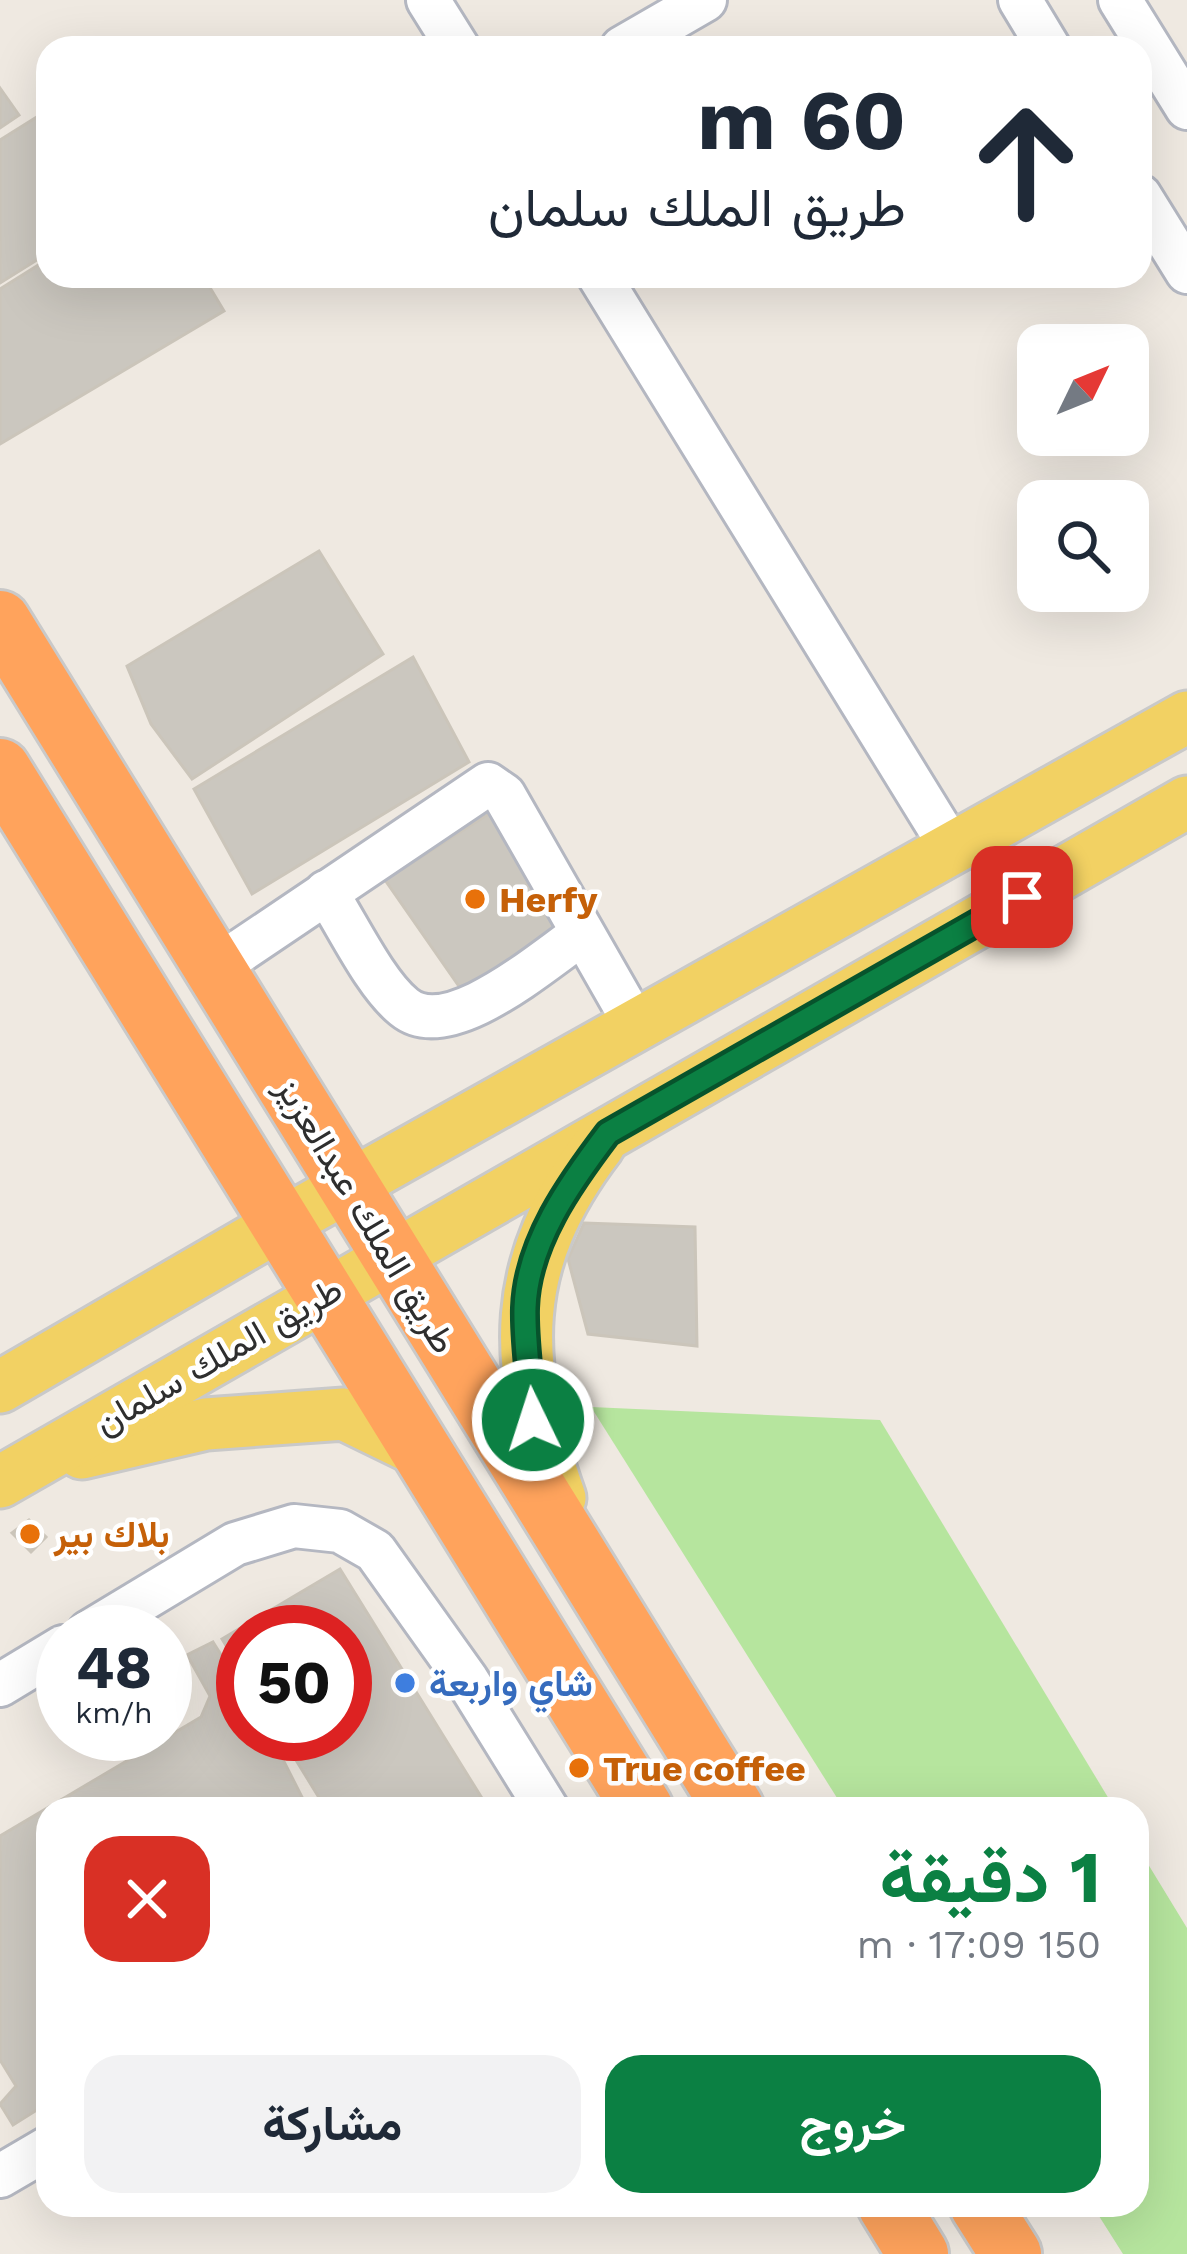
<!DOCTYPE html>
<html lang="ar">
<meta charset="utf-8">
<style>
body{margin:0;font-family:"Work Sans",Vazirmatn,sans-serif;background:#f2f2f3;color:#1f2937;direction:rtl;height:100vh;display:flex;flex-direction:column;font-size:45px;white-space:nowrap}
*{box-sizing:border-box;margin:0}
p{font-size:39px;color:#747a83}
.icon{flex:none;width:66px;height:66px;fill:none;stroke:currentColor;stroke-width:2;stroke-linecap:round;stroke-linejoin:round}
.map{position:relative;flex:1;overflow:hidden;direction:ltr}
.sheet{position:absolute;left:36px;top:1797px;width:1113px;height:420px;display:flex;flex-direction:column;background:#fff;border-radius:36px;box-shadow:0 12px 48px #0002;direction:rtl}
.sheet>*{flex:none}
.guide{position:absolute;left:36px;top:36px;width:1116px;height:252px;border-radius:36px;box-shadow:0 12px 48px #0002;direction:rtl;background:#fff;color:#1f2937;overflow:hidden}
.needle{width:78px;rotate:47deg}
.tools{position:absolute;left:1017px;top:324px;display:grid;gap:24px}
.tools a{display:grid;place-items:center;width:132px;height:132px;border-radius:24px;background:#fff;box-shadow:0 12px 48px #0002;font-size:60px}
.speed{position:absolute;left:36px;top:1605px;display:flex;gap:24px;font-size:60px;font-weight:700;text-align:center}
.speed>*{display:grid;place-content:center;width:156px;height:156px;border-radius:50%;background:#fff;box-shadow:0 12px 48px #0002;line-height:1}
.speed small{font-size:30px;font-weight:400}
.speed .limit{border:18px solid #d22;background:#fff;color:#111}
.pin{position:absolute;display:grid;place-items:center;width:102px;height:102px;color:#fff;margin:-51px;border-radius:24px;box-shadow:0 6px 18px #0006}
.me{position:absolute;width:132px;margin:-66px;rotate:356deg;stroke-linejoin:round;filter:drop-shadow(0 0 9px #0008)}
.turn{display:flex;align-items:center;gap:42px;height:252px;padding:0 48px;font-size:54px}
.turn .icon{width:156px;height:156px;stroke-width:2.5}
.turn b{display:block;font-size:84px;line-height:102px}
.round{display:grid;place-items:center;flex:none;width:126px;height:126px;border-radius:36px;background:#f2f2f3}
.summary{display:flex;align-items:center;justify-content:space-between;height:204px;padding:0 48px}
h1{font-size:72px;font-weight:700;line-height:90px;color:#0b8043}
.action{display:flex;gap:24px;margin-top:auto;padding:24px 48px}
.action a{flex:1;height:138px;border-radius:36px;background:#0b8043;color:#fff;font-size:48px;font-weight:700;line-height:138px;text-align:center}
.action a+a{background:#f2f2f3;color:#1f2937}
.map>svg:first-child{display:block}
.green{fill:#b6e59e}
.building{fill:#cbc7bf;stroke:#cbc5ba;stroke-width:3}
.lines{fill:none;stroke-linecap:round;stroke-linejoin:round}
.minor-casing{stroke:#b4b7c1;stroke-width:48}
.major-casing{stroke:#c9c9c9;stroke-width:57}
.highway-casing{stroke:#c9c9c9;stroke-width:66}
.minor{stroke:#fff;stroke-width:42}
.major{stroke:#f2d163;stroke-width:51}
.highway{stroke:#ffa35c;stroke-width:60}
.route-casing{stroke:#07532c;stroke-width:30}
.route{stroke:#0b8043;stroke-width:21}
.food-dot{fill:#e8710a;stroke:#fff;stroke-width:4.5}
.shop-dot{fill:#3f7fe0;stroke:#fff;stroke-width:4.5}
.labels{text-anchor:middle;stroke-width:9;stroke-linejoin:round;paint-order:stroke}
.food-label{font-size:36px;font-weight:bold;fill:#c56008;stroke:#fff;text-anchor:start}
.street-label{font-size:36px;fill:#2e2e2e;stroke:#fff}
.shop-label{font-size:36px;font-weight:bold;fill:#366cbe;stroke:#fff;text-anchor:start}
</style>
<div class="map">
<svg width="1187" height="2254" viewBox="0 0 1187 2254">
<rect width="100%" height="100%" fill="#efe9e1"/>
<g class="green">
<polygon points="591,1407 880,1420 1115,1809 844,1809"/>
<polygon points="1137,1846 1187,1928 1187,2254 1123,2254 1092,2205 1137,2205"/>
</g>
<g class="building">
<polygon points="0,88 19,115 0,128"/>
<polygon points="48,110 48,253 0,283 0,140"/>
<polygon points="48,259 48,276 203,276 224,311 0,444 0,289"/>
<polygon points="319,551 383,654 192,779 151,724 127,666"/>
<polygon points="413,657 469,762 252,894 194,789"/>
<polygon points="490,813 565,925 465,995 385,880"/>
<polygon points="584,1223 695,1227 697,1346 588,1334 568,1259"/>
<polygon points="29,1520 46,1537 31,1552 12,1533"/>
<polygon points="340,1569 488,1808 486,1809 326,1809 280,1734 345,1734 345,1632 243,1632 243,1673 222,1639"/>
<polygon points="213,1642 243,1690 243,1734 270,1734 308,1809 48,1809 48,2103 13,2125 0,2104 16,2086 0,2060 0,1836 201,1717 210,1696 187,1655"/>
</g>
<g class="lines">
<g class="minor-casing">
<g id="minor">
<polyline points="428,0 458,48"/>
<polyline points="1020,0 1049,48"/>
<polyline points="1120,0 1187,108"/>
<polyline points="622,48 705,0"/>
<polyline points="1140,196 1187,272"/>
<polyline points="599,276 952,849"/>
<path d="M326 892C347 924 375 984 404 1007 449 1044 543 960 582 934"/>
<polyline points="215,968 488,784 504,795 636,1026"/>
<polyline points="89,1632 235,1544 294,1526 340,1531 375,1551 467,1680 547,1809"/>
<polyline points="0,1685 63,1647"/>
<polyline points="0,2176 48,2148"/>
</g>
</g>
<g class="major-casing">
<g id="major">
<polyline points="0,1387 281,1224 1187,717"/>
<polyline points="82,1453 206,1424 344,1414 420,1451"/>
<polyline points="0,1482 1187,802"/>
<path d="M560 1498C512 1362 508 1264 599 1145"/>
</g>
</g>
<g class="highway-casing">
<g id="highway">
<polyline points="0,621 734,1809"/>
<polyline points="0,769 643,1809"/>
<polyline points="888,2205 918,2254"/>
<polyline points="980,2205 1011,2254"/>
</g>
</g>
<use href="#minor" class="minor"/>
<use href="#major" class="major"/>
<use href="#highway" class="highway"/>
</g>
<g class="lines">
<g class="route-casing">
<path id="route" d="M533 1420C531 1384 524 1345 525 1308 527 1243 570 1183 608 1133L1022 897"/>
</g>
<use href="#route" class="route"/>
</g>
<g class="food-dot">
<circle cx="475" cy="899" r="12"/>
<circle cx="30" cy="1534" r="12"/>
<circle cx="579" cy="1768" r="12"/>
</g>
<circle class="shop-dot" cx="405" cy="1683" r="12"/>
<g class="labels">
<g class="food-label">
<text x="499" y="912">Herfy</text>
<text x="54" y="1547">بلاك بير</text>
<text x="603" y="1781">True coffee</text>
</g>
<g class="street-label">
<text transform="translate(367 1215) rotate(59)" y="13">طريق الملك عبدالعزيز</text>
<text transform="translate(218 1355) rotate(-30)" y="13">طريق الملك سلمان</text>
</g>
<g class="shop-label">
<text x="429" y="1696">شاي واربعة</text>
</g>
</g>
</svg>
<div class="tools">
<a><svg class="needle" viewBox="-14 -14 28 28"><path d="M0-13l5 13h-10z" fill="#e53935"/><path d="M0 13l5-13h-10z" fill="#747a83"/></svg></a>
<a><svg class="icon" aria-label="search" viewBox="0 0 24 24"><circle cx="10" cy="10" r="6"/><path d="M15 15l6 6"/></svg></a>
</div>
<div class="speed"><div>48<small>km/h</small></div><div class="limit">50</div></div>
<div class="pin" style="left:1022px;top:897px;background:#d93025"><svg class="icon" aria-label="arrive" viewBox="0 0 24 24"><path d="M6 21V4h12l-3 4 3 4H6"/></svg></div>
<svg class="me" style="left:533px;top:1420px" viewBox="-20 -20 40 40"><circle r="17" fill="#0b8043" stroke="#fff" stroke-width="3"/><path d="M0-11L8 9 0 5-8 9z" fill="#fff"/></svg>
<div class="guide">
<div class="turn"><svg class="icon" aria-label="ahead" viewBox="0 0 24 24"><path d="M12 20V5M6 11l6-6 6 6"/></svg><div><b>60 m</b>طريق الملك سلمان</div></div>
</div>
<section class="sheet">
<div class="summary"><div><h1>1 دقيقة</h1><p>150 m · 17:09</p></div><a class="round" style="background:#d93025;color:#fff"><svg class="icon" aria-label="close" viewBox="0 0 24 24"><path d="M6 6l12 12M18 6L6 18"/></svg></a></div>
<div class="action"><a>خروج</a><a>مشاركة</a></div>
</section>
</div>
